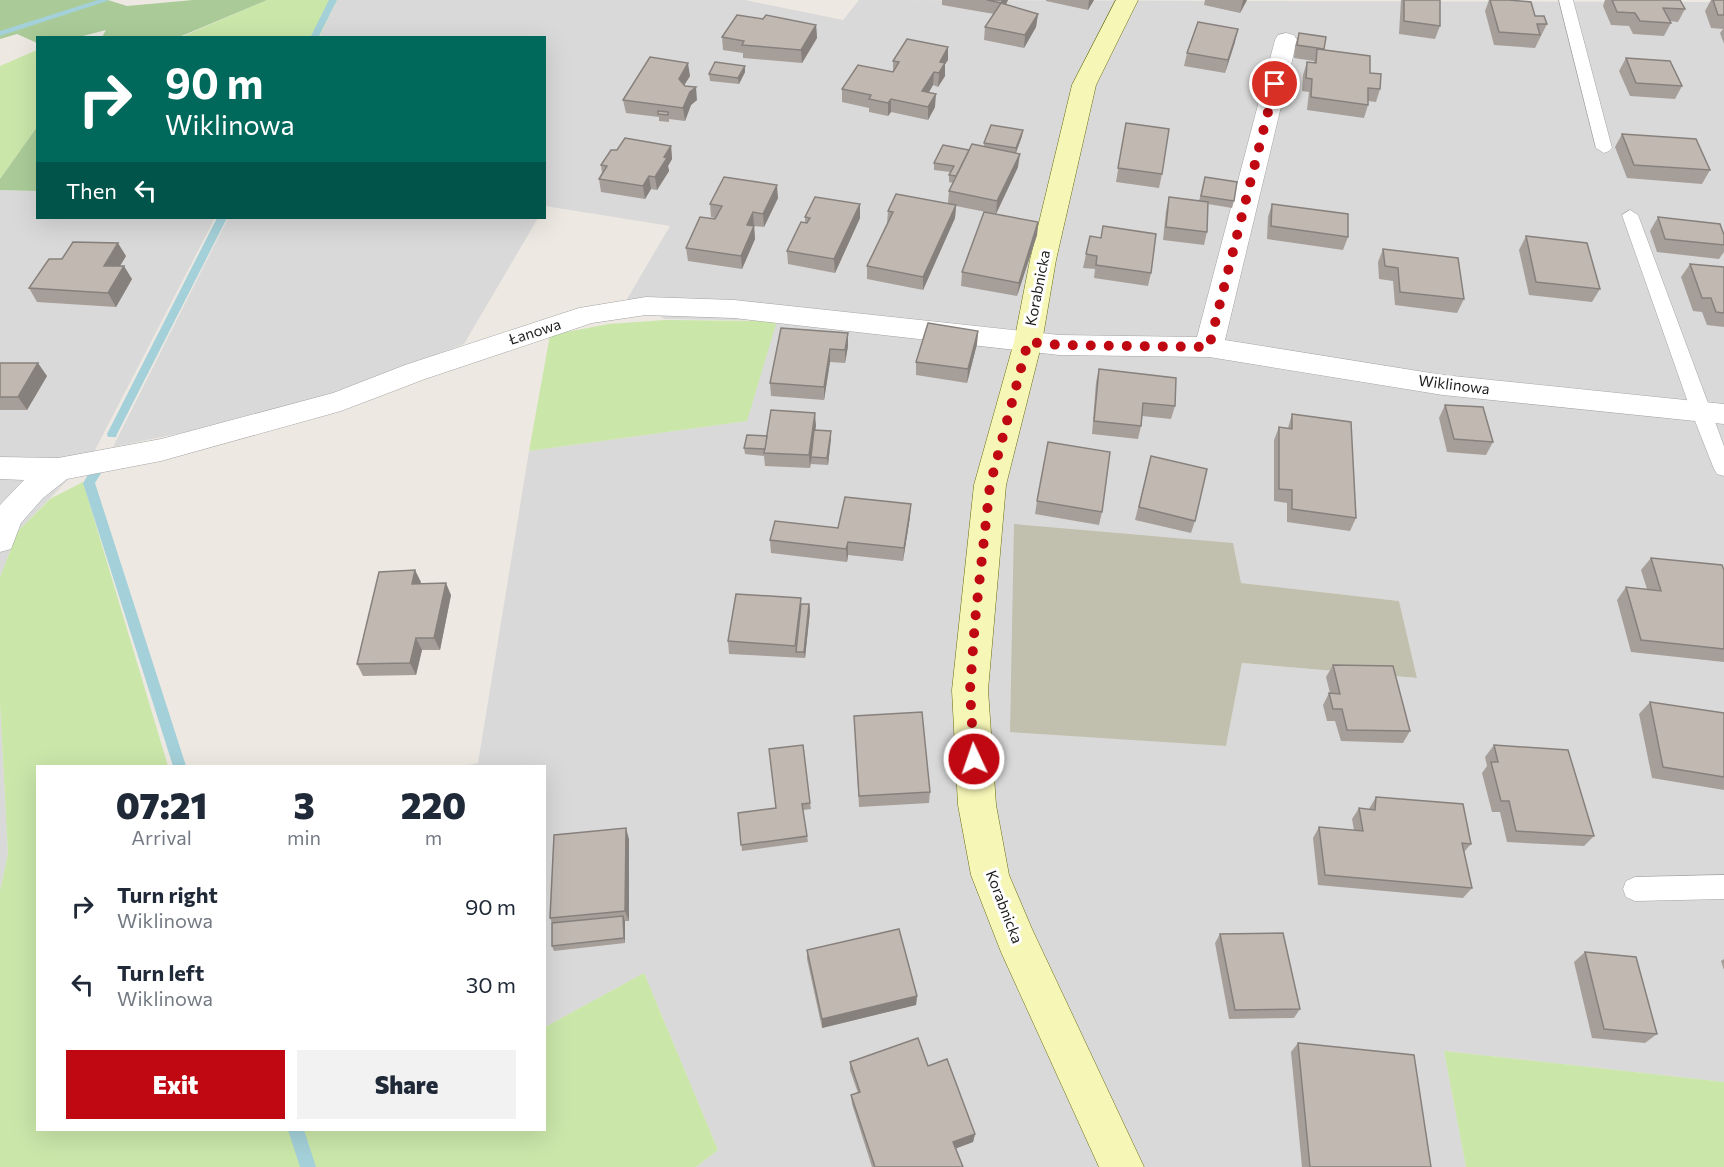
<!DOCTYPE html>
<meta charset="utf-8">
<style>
body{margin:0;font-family:Commissioner,sans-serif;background:#f2f2f3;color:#1f2937;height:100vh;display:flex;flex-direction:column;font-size:22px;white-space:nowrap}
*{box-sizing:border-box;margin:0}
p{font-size:20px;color:#747a83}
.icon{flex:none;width:33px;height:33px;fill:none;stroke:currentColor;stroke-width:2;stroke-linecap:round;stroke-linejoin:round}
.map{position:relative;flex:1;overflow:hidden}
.details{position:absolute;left:36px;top:765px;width:510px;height:366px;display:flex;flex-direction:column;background:#fff;border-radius:0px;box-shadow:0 6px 24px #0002}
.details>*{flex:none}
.banner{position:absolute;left:36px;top:36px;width:510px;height:183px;border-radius:0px;box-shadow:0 6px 24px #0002;background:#00695c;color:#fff;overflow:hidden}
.pin{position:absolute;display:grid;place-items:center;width:51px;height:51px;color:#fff;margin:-26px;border:3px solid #fff;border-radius:50%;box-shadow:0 2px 6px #0007}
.me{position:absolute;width:66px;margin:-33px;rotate:357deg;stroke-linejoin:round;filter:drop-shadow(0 0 4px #0008)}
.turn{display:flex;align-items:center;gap:21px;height:126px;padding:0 30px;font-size:27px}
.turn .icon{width:78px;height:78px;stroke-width:2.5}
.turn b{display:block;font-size:42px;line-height:51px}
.then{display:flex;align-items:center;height:57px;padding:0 30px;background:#0003;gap:12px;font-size:22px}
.eta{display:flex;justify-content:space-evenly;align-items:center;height:102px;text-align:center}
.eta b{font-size:36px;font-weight:800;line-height:42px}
.cta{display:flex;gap:12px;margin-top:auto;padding:12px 30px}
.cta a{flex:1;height:69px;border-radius:0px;background:#c00812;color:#fff;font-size:24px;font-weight:800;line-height:69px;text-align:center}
.cta a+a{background:#f2f2f3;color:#1f2937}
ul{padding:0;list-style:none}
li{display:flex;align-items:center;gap:18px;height:78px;padding:0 30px}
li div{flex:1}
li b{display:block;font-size:22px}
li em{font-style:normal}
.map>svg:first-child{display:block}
.residential{fill:#dad9d9;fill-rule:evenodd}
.construction{fill:#c1c0ae}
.grass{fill:#cae6a9}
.forest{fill:#aacb98}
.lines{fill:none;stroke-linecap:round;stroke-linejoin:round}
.stream{fill:#a4d0d9;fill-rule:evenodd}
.lane-casing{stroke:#a3a3a3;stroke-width:1}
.street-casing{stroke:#a3a3a3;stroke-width:1}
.secondary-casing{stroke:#686d09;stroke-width:1}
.lane{fill:#fff;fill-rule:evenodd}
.street{fill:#fff;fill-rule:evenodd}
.secondary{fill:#f6f6b7;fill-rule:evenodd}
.wall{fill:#a69e99}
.shaded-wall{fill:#87817d}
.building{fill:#c1b8b2;stroke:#87817d;stroke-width:1.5}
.route{stroke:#c00812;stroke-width:10;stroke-dasharray:0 18}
.labels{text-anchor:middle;stroke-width:6;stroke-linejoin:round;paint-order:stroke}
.street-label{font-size:15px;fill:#1c1c1c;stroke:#fff}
</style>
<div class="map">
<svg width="1724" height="1167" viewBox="0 0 1724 1167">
<rect width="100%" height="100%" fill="#ede9e2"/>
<g class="residential">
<path d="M337 0H745L843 20 859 0 1724 2V1082L1444 1051 1466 1167H696L718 1150 644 973 545 1027 544 766H465L478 763 529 451 747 421 776 321 665 319 627 299 670 226 545 206 544 38H319ZM1240 583 1399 601 1417 678 1242 663 1226 746Z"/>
<polygon points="0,190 37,191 38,218 215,218 93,454 18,531 0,577"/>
<polygon points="228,218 538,218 464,344 292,410 113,447"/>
<polygon points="0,702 8,854 0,891"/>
</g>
<polygon class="construction" points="1014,524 1233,543 1241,583 1399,601 1417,678 1242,663 1226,746 1010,732"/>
<g class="grass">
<polygon points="267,0 337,0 319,37 179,38"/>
<polygon points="37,50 37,127 0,179 0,66"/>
<polygon points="665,320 777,321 747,421 529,451 550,335 609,324"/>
<polygon points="83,482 168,766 38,766 38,1130 544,1130 545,1027 644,973 718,1150 696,1167 0,1167 0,891 8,854 0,702 0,577 18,531 50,499"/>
<polygon points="1444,1051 1724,1082 1724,1167 1466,1167"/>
</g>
<g class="forest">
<polygon points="0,0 108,0 127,6 193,0 267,0 179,37 102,37 106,30 79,37 38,38 37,43 17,34 0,39"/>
<polygon points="37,127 37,191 0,190 0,179"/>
</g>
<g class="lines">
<g class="stream">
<polygon points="98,0 110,0 0,36 0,31"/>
<polygon points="329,0 337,0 318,38 310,38"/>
<polygon points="217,218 227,218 117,434 116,437 108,437 107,434"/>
<polygon points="97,466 103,470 95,483 186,766 173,766 83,483 93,467"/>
<polygon points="288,1130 304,1130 316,1167 300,1167"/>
</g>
<g class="lane-casing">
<g id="lane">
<polygon points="1559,0 1573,0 1612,148 1609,151 1604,153 1596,148"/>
<polygon points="1630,210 1638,215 1724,446 1724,476 1717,474 1714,469 1691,411 1622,215"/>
<polygon points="1724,875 1724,899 1635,901 1626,897 1623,889 1626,881 1635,877"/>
</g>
</g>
<g class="street-casing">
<polygon id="street" points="1286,33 1294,35 1297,40 1225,340 1443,375 1724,404 1724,424 1443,395 1209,357 1059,355 734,318 646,315 592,323 425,379 341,411 161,461 67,479 43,498 21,523 11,549 0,552 0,505 24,480 0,479 0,457 58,458 161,439 333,393 405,365 579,308 646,297 734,300 1059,335 1197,337 1275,40 1278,35"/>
</g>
<g class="secondary-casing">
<polygon id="secondary" points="1116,0 1138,0 1096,85 1056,260 1042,342 1006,485 988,690 996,805 1009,875 1032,929 1144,1167 1099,1167 1001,952 971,875 958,805 952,690 974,485 1014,342 1030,260 1072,85"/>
</g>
<use href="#lane" class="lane"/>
<use href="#street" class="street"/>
<use href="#secondary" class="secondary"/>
</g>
<g class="wall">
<polygon points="942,0 1008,0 1006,5 1038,14 1036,27 1024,48 984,40 985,27 994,14 942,5"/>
<polygon points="1046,0 1094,0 1088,10 1046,1"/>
<polygon points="1205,0 1247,0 1240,13 1204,5"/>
<polygon points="1401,0 1440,0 1440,26 1435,39 1399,34"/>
<polygon points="1489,0 1509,0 1547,24 1535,48 1494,45 1485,11"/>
<polygon points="1605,0 1680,0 1685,9 1678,22 1670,21 1671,23 1664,36 1633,34 1629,26 1611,25 1603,6"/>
<polygon points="1711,0 1724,0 1724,44 1720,33 1723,29 1711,28 1705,11"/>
<polygon points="763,19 816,25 817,38 802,63 743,58 743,53 723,50 722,37"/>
<polygon points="1299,33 1326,37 1324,50 1370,73 1380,89 1376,102 1368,101 1368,105 1364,118 1307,110 1309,92 1302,91 1303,75 1307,62 1313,63 1314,61 1294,58 1295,46"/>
<polygon points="1235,42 1225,73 1184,66 1187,53"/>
<polygon points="948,47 948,60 945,64 945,76 938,87 933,85 929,92 935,107 928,120 891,112 888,116 869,112 869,108 842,102 842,89 893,72 893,61"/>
<polygon points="1626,58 1682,86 1675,99 1630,96 1619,71"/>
<polygon points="745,72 739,84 710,81 709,74"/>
<polygon points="690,76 684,85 697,100 691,105 685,121 669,119 669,122 659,121 659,117 626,113 623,100"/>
<polygon points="1126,123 1162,174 1159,188 1116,182"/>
<polygon points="1622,134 1710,170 1702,184 1627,178 1615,147"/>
<polygon points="1022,136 1016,153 1018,167 996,214 956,206 955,218 923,290 867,279 867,266 887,224 888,211 948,203 949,191 953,183 949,182 949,175 950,172 934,170 934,163 969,150 984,147 984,143"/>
<polygon points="671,146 672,159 668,166 669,171 657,190 651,189 645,199 601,192 599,179 602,173 601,165 617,150"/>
<polygon points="1205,177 1234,201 1232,208 1208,204 1207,232 1204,245 1163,240 1166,211 1169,197 1199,201"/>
<polygon points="778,198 764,227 754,226 755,239 742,269 688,261 686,248 715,218 711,217 710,204"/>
<polygon points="860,204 860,218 835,273 788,264 787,251 805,223 805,217"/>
<polygon points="1272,204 1348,237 1343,250 1267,239 1268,217"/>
<polygon points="1658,217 1724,235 1724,252 1719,259 1657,252 1650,231"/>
<polygon points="1038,222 1037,235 1017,296 961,286 962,272"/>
<polygon points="1090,236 1151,273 1148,286 1094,278 1095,269 1083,268"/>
<polygon points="1526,236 1600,289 1592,302 1529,295 1519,250"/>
<polygon points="1383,249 1464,299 1457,313 1395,305 1393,281 1379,279 1378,262"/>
<polygon points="126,256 120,266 132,279 116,307 37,302 29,288 62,259"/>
<polygon points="1690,264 1724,267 1724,327 1707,325 1702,312 1693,311 1681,277"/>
<polygon points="978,331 977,344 967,383 916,375 916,362"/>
<polygon points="848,333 848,346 845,363 830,362 824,400 771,396 770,383"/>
<polygon points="0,363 47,376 27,410 0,410"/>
<polygon points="1099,369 1175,406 1171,419 1142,416 1141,426 1138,439 1092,434 1096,382"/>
<polygon points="1445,405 1493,442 1486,455 1447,452 1439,418"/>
<polygon points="815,413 815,431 831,431 831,438 828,465 811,464 811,459 810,468 765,466 764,456 745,454 744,448"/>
<polygon points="1292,414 1356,518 1350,531 1287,522 1287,503 1274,501 1274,440 1279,427 1288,428"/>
<polygon points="1151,456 1195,521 1191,533 1135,520"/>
<polygon points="1037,501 1102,512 1099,525 1035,514"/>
<polygon points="910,517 903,561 848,555 847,562 771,553 770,540 838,528"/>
<polygon points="1651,558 1724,570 1724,662 1631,652 1617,600 1626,587 1647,589 1641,570"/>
<polygon points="421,582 420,584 451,595 440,650 422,650 416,675 363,676 357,664"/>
<polygon points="801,604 809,604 810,611 805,658 729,654 728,641"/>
<polygon points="1333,665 1410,731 1403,743 1341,741 1335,721 1327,721 1323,705 1329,693 1330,693 1326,677"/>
<polygon points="1650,702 1724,713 1724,790 1652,778 1639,714"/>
<polygon points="854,716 930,792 929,803 859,807"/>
<polygon points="1494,745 1594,836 1584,846 1507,842 1500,812 1492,812 1482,773 1487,766 1485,757"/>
<polygon points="1376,797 1471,844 1464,852 1472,888 1463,898 1318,885 1313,838 1319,827 1354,830 1352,819 1359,808 1369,809"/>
<polygon points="810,803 811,809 803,810 808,842 742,851 738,813"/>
<polygon points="629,839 629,921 625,921 625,943 554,951 552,946 552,923 550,918"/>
<polygon points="1220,934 1300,1009 1294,1018 1229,1019 1215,943"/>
<polygon points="807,950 917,996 916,1005 822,1028 807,959"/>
<polygon points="1585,952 1657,1034 1645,1043 1592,1038 1574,962"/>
<polygon points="1724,959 1724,970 1721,961"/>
<polygon points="1298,1043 1431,1167 1302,1167 1291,1052"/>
<polygon points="850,1062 928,1066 975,1134 973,1142 956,1148 963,1167 872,1167 852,1104 851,1095 858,1093 850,1070"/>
</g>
<g class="shaded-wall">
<polygon points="1003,0 1008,0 1000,15 1001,3"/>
<polygon points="1089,0 1094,0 1088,10"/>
<polygon points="1243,0 1247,0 1240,13"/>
<polygon points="1038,14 1036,27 1024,48 1025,35"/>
<polygon points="816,25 817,38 802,63 801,50"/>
<polygon points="1238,29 1235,42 1225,73 1228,60"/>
<polygon points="948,47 948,60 945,64 945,76 938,87 940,62"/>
<polygon points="688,63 690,76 680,92 679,79"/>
<polygon points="745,66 745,72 739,84 738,78"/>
<polygon points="934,72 933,85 922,104 922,91"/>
<polygon points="696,87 697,100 691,105 685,121 683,108 690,92"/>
<polygon points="936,94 935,107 928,120 928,107"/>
<polygon points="891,99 891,112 888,116 888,103"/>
<polygon points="1023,130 1022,136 1015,155 1016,148"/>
<polygon points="671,146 672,159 668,166 669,171 657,190 655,177 664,157"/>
<polygon points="1020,154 1018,167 996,214 997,201"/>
<polygon points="649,176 651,189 645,199 643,186"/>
<polygon points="777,185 778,198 764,227 763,214"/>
<polygon points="860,204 860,218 835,273 834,259"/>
<polygon points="956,205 955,218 923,290 923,277"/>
<polygon points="753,212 755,239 742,269 741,256 747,225"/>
<polygon points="1038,222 1037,235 1017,296 1019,283"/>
<polygon points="118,243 126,256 112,279 104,266"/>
<polygon points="124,266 132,279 116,307 108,293"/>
<polygon points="978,331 977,344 967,383 968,369"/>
<polygon points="848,333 848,346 845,363 845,350"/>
<polygon points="830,349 830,362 824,400 824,387"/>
<polygon points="38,363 47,376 27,410 18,397"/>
<polygon points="815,413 816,426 810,468 809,455"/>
<polygon points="831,431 831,438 828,465 827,458"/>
<polygon points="911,504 910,517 903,561 904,548"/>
<polygon points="848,542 848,555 847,562 846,549"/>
<polygon points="415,570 421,582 417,597 412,584"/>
<polygon points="446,583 451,595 440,650 434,638"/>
<polygon points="809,604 810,611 805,658 804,652"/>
<polygon points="416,638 422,650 416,675 410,663"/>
<polygon points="626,828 629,839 629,921 625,911"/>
<polygon points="623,916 625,921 625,943 624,938"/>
<polygon points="917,996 916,1005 822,1028 822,1019"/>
<polygon points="975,1134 973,1142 952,1150 953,1142"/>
</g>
<g class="building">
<polygon points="987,0 1003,0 1001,3"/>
<polygon points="1404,0 1440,0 1440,26 1404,21"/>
<polygon points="1490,0 1509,0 1531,2 1535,16 1544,16 1547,24 1537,24 1540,35 1499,32"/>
<polygon points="1612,0 1680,0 1685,9 1663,8 1671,23 1640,21 1635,13 1617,12"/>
<polygon points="1713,0 1724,0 1724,15 1718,15"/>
<polygon points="1001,3 1038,14 1025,35 985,27"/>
<polygon points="737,15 763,19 766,15 816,25 801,50 742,45 744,41 722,37"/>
<polygon points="1198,22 1238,29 1228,60 1187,53"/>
<polygon points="1299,33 1326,37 1324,49 1297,45"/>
<polygon points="907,39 948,47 940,62 945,63 939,73 934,72 922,91 936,94 928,107 891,99 888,103 869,99 871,95 842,89 858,65 893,72 899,62 893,61"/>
<polygon points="1317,49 1370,56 1370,73 1381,74 1380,89 1368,88 1368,105 1311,97 1312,79 1306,78 1307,62 1316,63"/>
<polygon points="650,57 688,63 679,79 685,86 696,87 690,92 683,108 623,100"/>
<polygon points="1626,58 1670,61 1682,86 1636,83"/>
<polygon points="715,62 745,66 738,78 709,74"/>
<polygon points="658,111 668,112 668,115 658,114"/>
<polygon points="1126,123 1169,129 1162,174 1118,168"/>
<polygon points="991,125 1023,130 1016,148 984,143"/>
<polygon points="1622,134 1696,139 1710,170 1634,165"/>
<polygon points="625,138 671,146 664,157 667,158 655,177 649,176 643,186 599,179 607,166 601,165 611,150 617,150"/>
<polygon points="972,144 1020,154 997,201 949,191"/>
<polygon points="943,145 969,150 956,176 949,175 954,166 934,163"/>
<polygon points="724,177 777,185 763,214 753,212 747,225 754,226 741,256 686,248 700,217 715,219 722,206 710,204"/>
<polygon points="1205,177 1237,182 1234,201 1201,196"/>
<polygon points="896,194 956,205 923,277 867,266 893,212 888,211"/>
<polygon points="815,197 860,204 834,259 787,251 801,222 807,223 810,218 805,217"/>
<polygon points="1169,197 1208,202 1207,232 1166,227"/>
<polygon points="1272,204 1348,214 1348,237 1271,226"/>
<polygon points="984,212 1038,222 1019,283 962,272"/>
<polygon points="1658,217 1720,224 1724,235 1724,245 1665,239"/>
<polygon points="1103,226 1156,234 1151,273 1096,265 1097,256 1086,254 1090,236 1101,238"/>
<polygon points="1526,236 1587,243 1600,289 1536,282"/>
<polygon points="73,242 118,243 104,266 124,266 108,293 29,288 49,259 62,259"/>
<polygon points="1383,249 1458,258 1464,299 1400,292 1398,268 1385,266"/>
<polygon points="1690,264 1724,267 1724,313 1716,312 1711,298 1702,298"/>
<polygon points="928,323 978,331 968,369 916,362"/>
<polygon points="781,328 848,333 845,350 830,349 824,387 770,383"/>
<polygon points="0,363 38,363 18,397 0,397"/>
<polygon points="1099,369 1176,378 1175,406 1143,403 1141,426 1094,421"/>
<polygon points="1445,405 1483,407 1493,442 1454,439"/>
<polygon points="771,410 815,413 809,455 764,453"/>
<polygon points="1292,414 1351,422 1356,518 1292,509 1292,490 1279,489 1279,427 1292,429"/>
<polygon points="814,430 831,431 827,458 811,457"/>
<polygon points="747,435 767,436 765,449 744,448"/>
<polygon points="1048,442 1110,452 1102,512 1037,501"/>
<polygon points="1151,456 1207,469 1195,521 1139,507"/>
<polygon points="845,497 911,504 904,548 848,542 846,549 770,540 775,521 838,528"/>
<polygon points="1651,558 1722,565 1724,570 1724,649 1641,640 1626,587 1661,591"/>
<polygon points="415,570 412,584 446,583 434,638 416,638 410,663 357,664 379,572"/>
<polygon points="736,594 801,598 795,646 728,641"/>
<polygon points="801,604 809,604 804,652 796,652"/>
<polygon points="1333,665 1393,666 1410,731 1347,730 1342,709 1333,709 1329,693 1340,694"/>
<polygon points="1650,702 1724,713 1724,777 1663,767"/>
<polygon points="922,712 930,792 859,796 854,716"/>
<polygon points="803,745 810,803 802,804 807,836 741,845 738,813 776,808 769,749"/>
<polygon points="1494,745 1568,750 1594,836 1516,831 1509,801 1501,801 1491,762 1498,762"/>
<polygon points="1376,797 1463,804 1471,844 1462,843 1472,888 1325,875 1319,827 1363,831 1359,808 1375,810"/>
<polygon points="626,828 625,911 550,918 554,835"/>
<polygon points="623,916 624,938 552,946 552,923"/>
<polygon points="899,929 917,996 822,1019 807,950"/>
<polygon points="1283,933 1300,1009 1235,1010 1220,934"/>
<polygon points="1585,952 1636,957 1657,1034 1604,1029"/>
<polygon points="918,1038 928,1066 947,1059 975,1134 953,1142 963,1167 875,1167 851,1095 860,1092 850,1062"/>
<polygon points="1298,1043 1414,1055 1431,1167 1310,1167"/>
</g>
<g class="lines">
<polyline class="route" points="974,759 970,690 975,621 990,485 1028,342 1059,345 1209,347 1275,84"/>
</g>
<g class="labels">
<g class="street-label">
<text transform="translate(1038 288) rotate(-79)" y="5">Korabnicka</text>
<text transform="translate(535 332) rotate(-18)" y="5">Łanowa</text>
<text transform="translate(1454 385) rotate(7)" y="5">Wiklinowa</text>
<text transform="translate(1004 907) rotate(69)" y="5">Korabnicka</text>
</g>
</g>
</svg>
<div class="pin" style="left:1275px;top:84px;background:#d93025"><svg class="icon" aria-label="arrive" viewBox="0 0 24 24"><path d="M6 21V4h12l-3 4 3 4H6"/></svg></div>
<svg class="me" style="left:974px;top:759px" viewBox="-20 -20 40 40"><circle r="17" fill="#c00812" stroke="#fff" stroke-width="3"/><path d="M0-11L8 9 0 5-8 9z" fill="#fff"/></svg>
<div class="banner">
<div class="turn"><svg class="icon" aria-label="right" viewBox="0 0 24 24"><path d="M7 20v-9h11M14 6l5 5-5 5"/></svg><div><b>90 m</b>Wiklinowa</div></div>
<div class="then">Then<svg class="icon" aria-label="left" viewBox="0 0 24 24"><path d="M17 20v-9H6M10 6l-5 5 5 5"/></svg></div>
</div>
<section class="details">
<div class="eta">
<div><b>07:21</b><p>Arrival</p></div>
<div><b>3</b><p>min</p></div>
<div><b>220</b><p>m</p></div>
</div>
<ul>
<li><svg class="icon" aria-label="right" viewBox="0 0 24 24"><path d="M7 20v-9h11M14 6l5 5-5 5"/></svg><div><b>Turn right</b><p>Wiklinowa</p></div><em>90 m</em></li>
<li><svg class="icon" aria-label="left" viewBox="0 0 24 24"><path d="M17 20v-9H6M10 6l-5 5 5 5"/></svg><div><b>Turn left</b><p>Wiklinowa</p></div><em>30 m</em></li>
</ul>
<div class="cta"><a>Exit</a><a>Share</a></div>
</section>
</div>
